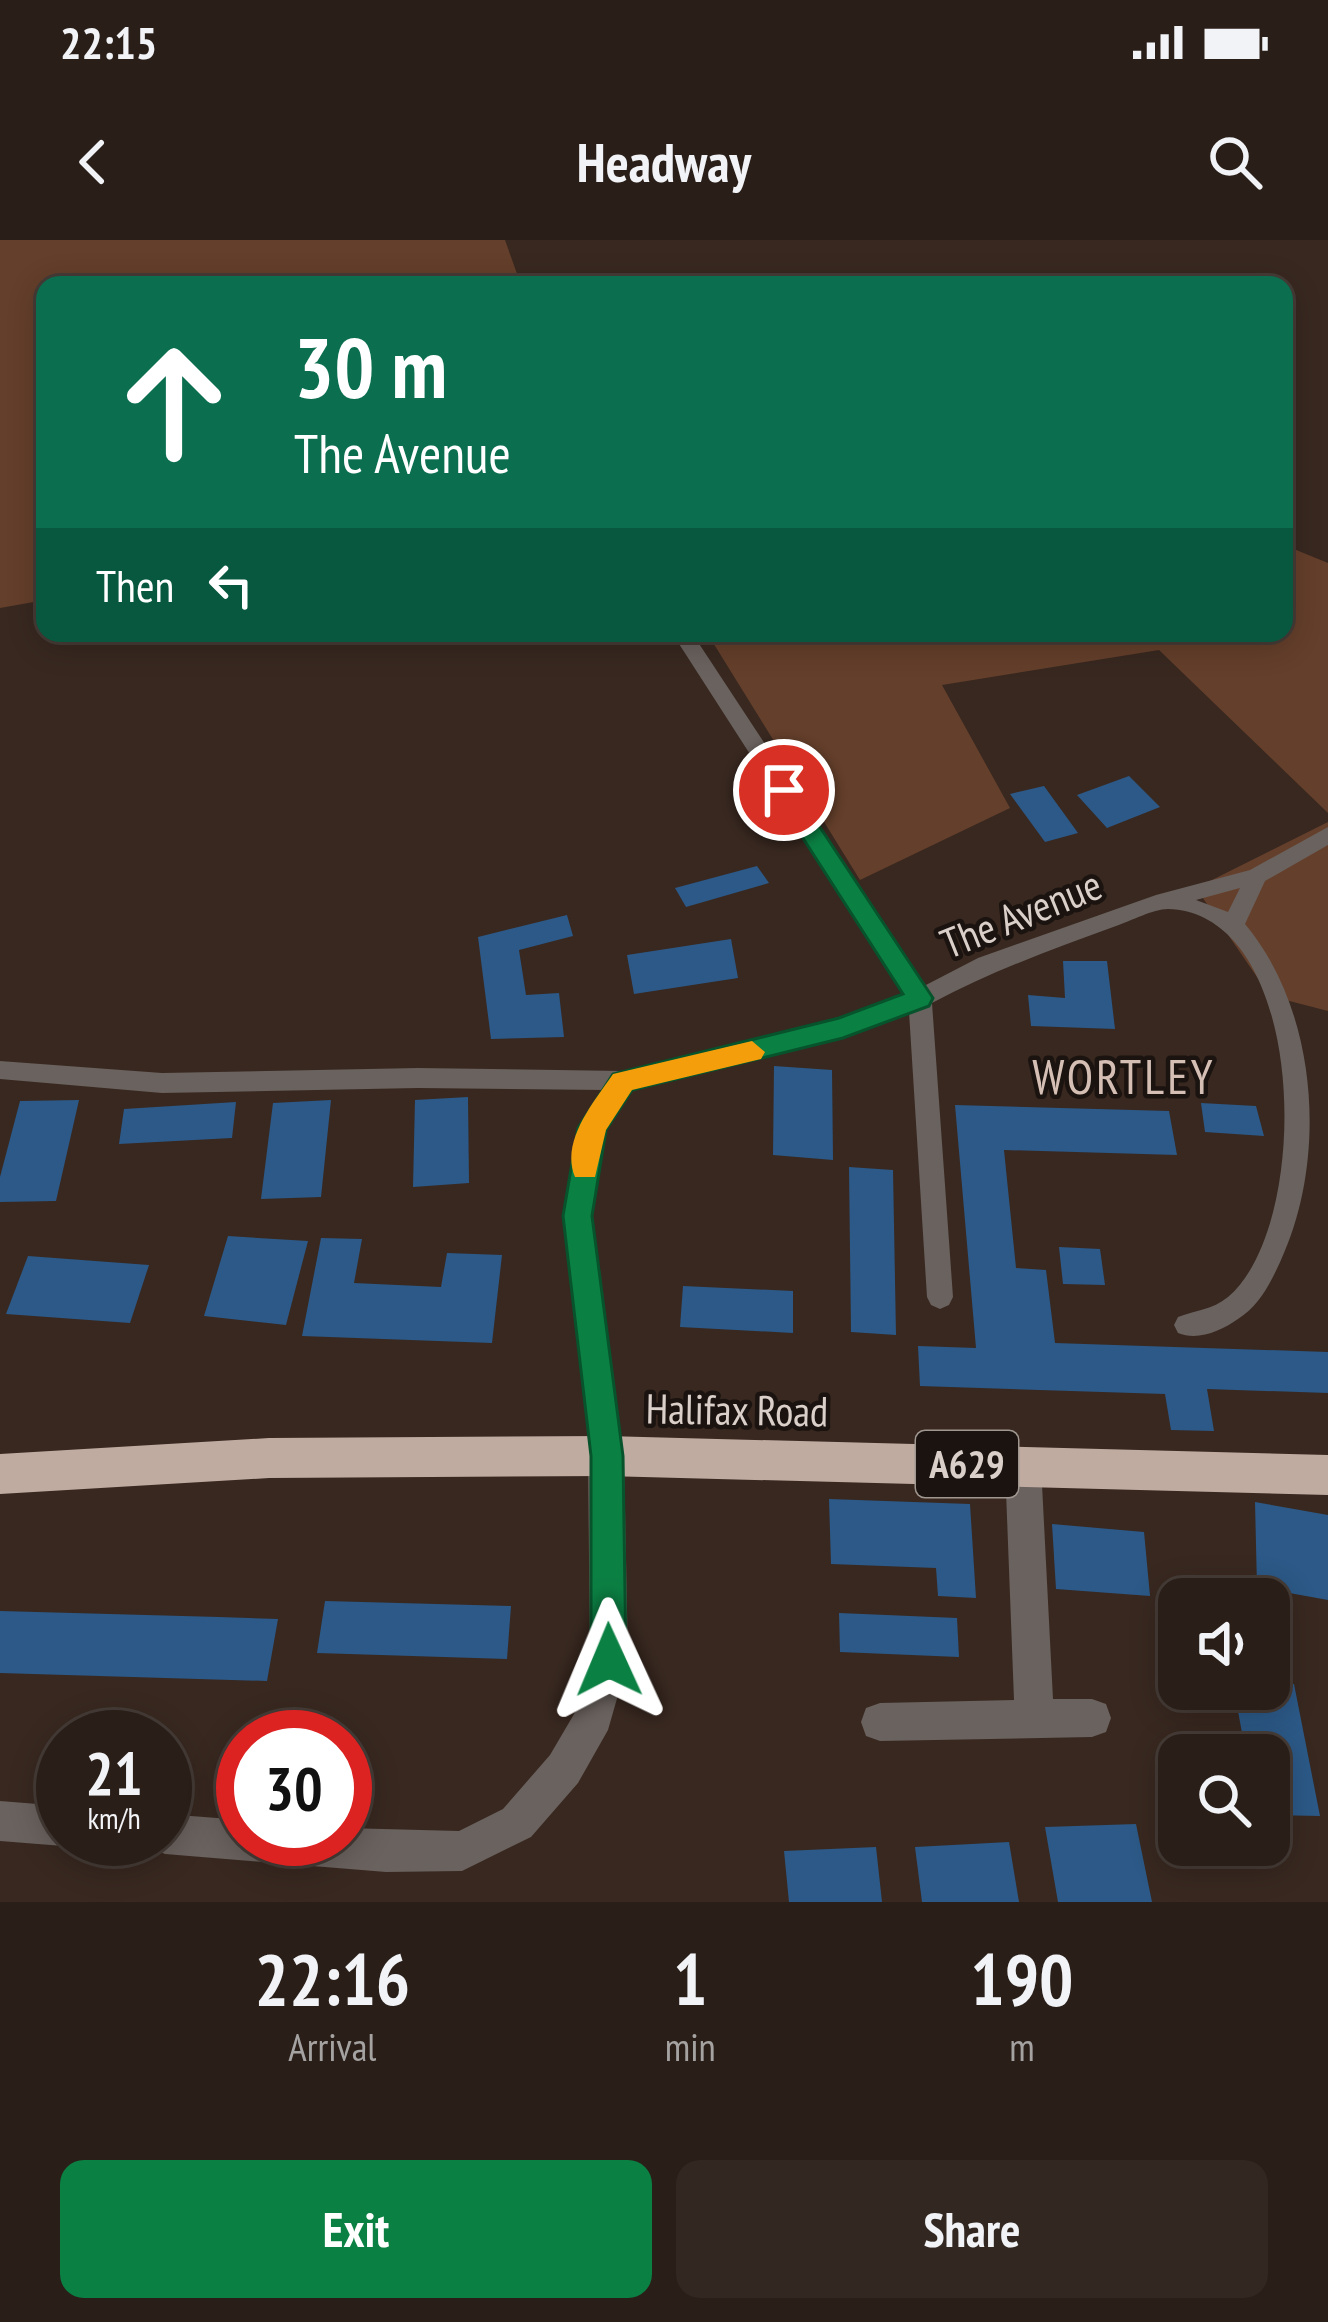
<!DOCTYPE html>
<style>
body{margin:0;font-family:"PT Sans Narrow",sans-serif;background:#322721;color:#f1f3f6;height:100vh;display:flex;flex-direction:column;font-size:45px;white-space:nowrap}
*{box-sizing:border-box;margin:0}
p{font-size:39px;color:#a5a2a2}
.icon{flex:none;width:66px;height:66px;fill:none;stroke:currentColor;stroke-width:2;stroke-linecap:round;stroke-linejoin:round}
.map{position:relative;height:1662px;overflow:hidden}
.sheet{display:flex;flex-direction:column;background:#2a1e18;flex:1}
.sheet>*{flex:none}
.top-card{position:absolute;left:36px;top:36px;width:1257px;height:366px;border-radius:24px;box-shadow:0 6px 30px #0003,0 0 0 3px #463c37;background:#0b6e4f;color:#fff;overflow:hidden}
.tools{position:absolute;left:1158px;top:1338px;display:grid;gap:24px}
.tools a{display:grid;place-items:center;width:132px;height:132px;border-radius:24px;background:#2a1e18;box-shadow:0 6px 30px #0003,0 0 0 3px #463c37;font-size:60px}
.speed{position:absolute;left:36px;top:1470px;display:flex;gap:24px;font-size:60px;font-weight:700;text-align:center}
.speed>*{display:grid;place-content:center;width:156px;height:156px;border-radius:50%;background:#2a1e18;box-shadow:0 6px 30px #0003,0 0 0 3px #463c37;line-height:1}
.speed small{font-size:30px;font-weight:400}
.speed .limit{border:18px solid #d22;background:#fff;color:#111}
.pin{position:absolute;display:grid;place-items:center;width:102px;height:102px;color:#fff;margin:-51px;border:6px solid #fff;border-radius:50%;box-shadow:0 3px 12px #0007}
.me{position:absolute;width:132px;margin:-66px;rotate:359deg;stroke-linejoin:round;filter:drop-shadow(0 0 9px #0008)}
.turn{display:flex;align-items:center;gap:42px;height:252px;padding:0 60px;font-size:54px}
.turn .icon{width:156px;height:156px;stroke-width:2.5}
.turn b{display:block;font-size:84px;line-height:102px}
.then{display:flex;align-items:center;height:114px;padding:0 60px;background:#0003;gap:24px;font-size:45px}
.eta{display:flex;justify-content:space-evenly;align-items:center;height:204px;text-align:center}
.eta b{font-size:72px;font-weight:600;line-height:84px}
.button{display:flex;gap:24px;margin-top:auto;padding:24px 60px}
.button a{flex:1;height:138px;border-radius:24px;background:#0b8043;color:#fff;font-size:48px;font-weight:600;line-height:138px;text-align:center}
.button a+a{background:#322721;color:#f1f3f6}
.status{display:flex;justify-content:space-between;align-items:center;height:84px;padding:0 60px;background:#2a1e18;direction:ltr}
.status svg{height:33px;fill:currentColor}
header{display:flex;justify-content:space-between;align-items:center;height:156px;padding:0 60px;background:#2a1e18;font-size:54px;font-weight:600}
.map>svg:first-child{display:block}
.green{fill:#643f2b}
.building{fill:#2c5987}
.lines{fill:none;stroke-linecap:round;stroke-linejoin:round}
.lane{fill:#6a625e;fill-rule:evenodd}
.street{fill:#6a625e;fill-rule:evenodd}
.highway{fill:#c0aba1;fill-rule:evenodd}
.route{fill:#0b8043;stroke:#07532c;stroke-width:3}
.slow{fill:#f59e0b}
.labels{text-anchor:middle;stroke-width:9;stroke-linejoin:round;paint-order:stroke}
.shield{fill:#1a130f;stroke:#a09791;stroke-width:3}
.shield-label{font-size:39px;font-weight:bold;fill:#dacfc9}
.street-label{font-size:42px;fill:#dacfc9;stroke:#1a130f}
.quarter-label{font-size:48px;letter-spacing:3px;fill:#d5bfb5;stroke:#1a130f}
</style>
<div class="status"><b>22:15</b><svg viewBox="0 0 49 12"><path d="M0 12V9h3v3zM5 12V6h3v6zM10 12V3h3v9zM15 12V0h3v12zM26 1h20v11H26zM47 4h2v5h-2z"/></svg></div>
<header><svg class="icon" aria-label="back" viewBox="0 0 24 24"><path d="M15 5l-7 7 7 7"/></svg>Headway<svg class="icon" aria-label="search" viewBox="0 0 24 24"><circle cx="10" cy="10" r="6"/><path d="M15 15l6 6"/></svg></header>
<div class="map">
<svg width="1328" height="1662" viewBox="0 0 1328 1662">
<rect width="100%" height="100%" fill="#382820"/>
<g class="green">
<polygon points="0,0 505,0 521,45 45,45 45,360 0,368"/>
<polygon points="1284,305 1328,323 1328,573 1159,410 942,445 1010,568 860,640 707,393 1284,393"/>
<polygon points="1328,582 1328,771 1270,756 1196,648"/>
</g>
<g class="building">
<polygon points="1129,536 1160,567 1107,588 1077,555"/>
<polygon points="1044,546 1078,593 1045,602 1010,554"/>
<polygon points="757,626 769,643 686,667 675,648"/>
<polygon points="567,675 573,696 519,710 526,755 559,753 564,797 491,799 478,697"/>
<polygon points="731,699 738,738 634,754 627,715"/>
<polygon points="1063,721 1107,721 1115,789 1031,786 1028,755 1065,758"/>
<polygon points="774,826 832,830 833,920 773,915"/>
<polygon points="468,857 469,943 413,947 415,860"/>
<polygon points="79,860 56,961 0,962 0,937 20,861"/>
<polygon points="331,860 321,957 261,959 273,863"/>
<polygon points="236,862 232,898 119,904 124,869"/>
<polygon points="1201,863 1256,866 1264,896 1205,892"/>
<polygon points="955,865 1169,871 1177,915 1004,910 1016,1028 1046,1030 1055,1103 1328,1112 1328,1153 1207,1149 1214,1191 1171,1190 1165,1154 920,1146 918,1106 976,1108"/>
<polygon points="849,927 893,930 896,1095 851,1092"/>
<polygon points="228,996 308,1001 286,1085 204,1076"/>
<polygon points="321,998 362,999 354,1043 441,1047 447,1013 502,1015 492,1103 302,1096"/>
<polygon points="1059,1007 1100,1009 1105,1045 1063,1044"/>
<polygon points="28,1016 149,1025 130,1083 6,1074"/>
<polygon points="683,1046 793,1051 793,1093 680,1087"/>
<polygon points="829,1259 970,1264 976,1358 938,1356 936,1328 831,1324"/>
<polygon points="1255,1262 1328,1275 1328,1360 1257,1347"/>
<polygon points="1052,1284 1144,1292 1150,1356 1056,1349"/>
<polygon points="325,1361 511,1366 507,1419 317,1413"/>
<polygon points="0,1371 219,1377 278,1379 267,1441 0,1433"/>
<polygon points="839,1373 957,1378 959,1417 840,1412"/>
<polygon points="1269,1443 1294,1444 1320,1576 1269,1575 1269,1515 1246,1515 1234,1449 1269,1449"/>
<polygon points="1136,1584 1152,1662 1058,1662 1045,1587"/>
<polygon points="1009,1602 1019,1662 922,1662 915,1607"/>
<polygon points="876,1607 882,1662 789,1662 784,1611"/>
</g>
<g class="lines">
<path class="lane" d="M672 393H692L924 746 978 718 1156 655 1250 630 1328 587V605L1265 641 1245 684C1318 771 1328 918 1281 1020 1271 1042 1260 1065 1238 1079 1221 1091 1198 1101 1178 1093L1174 1085 1178 1077C1196 1070 1212 1070 1228 1057 1313 986 1309 673 1168 669 1153 669 1131 681 1116 686 1053 709 992 731 932 763L953 1057 949 1065 940 1069 931 1065 927 1057 909 772 843 796 631 849 604 890 591 976 620 1216 616 1225 606 1229 596 1225 592 1216 565 976 580 888 604 850 418 848 162 853 0 839V821L162 833 418 828 623 831 840 779 905 755ZM1240 648 1228 672 1196 660Z"/>
<g class="street">
<polygon points="606,1200 618,1204 624,1216 628,1420 608,1490 578,1543 531,1597 462,1631 386,1632 165,1614 151,1608 147,1599 165,1599 165,1574 243,1580 243,1599 345,1599 345,1588 459,1591 503,1569 550,1515 577,1469 590,1420 588,1216 594,1204"/>
<polygon points="1023,1209 1036,1213 1041,1225 1053,1459 1092,1459 1106,1464 1111,1478 1106,1492 1092,1497 880,1501 866,1496 861,1482 866,1468 880,1463 1014,1460 1005,1225 1010,1213"/>
<polygon points="0,1561 63,1566 63,1599 77,1600 63,1606 0,1601"/>
</g>
<polygon class="highway" points="606,1196 1328,1215 1328,1255 606,1236 269,1238 0,1254 0,1214 269,1198"/>
</g>
<polygon class="route" points="784,542 792,545 933,758 929,766 843,798 632,850 606,890 592,976 623,1216 626,1420 621,1432 609,1437 596,1432 591,1420 591,1216 563,976 578,888 613,834 839,778 903,754 772,550"/>
<path class="slow" d="M752 801 765 812 761 819 632 850 606 890 595 937H575C560 901 594 862 613 834Z"/>
<g class="labels">
<rect class="shield" x="916" y="1191" width="102" height="66" rx="9"/>
<g class="shield-label">
<text x="967" y="1238">A629</text>
</g>
<g class="street-label">
<text transform="translate(1021 674) rotate(-22)" y="15">The Avenue</text>
<text transform="translate(737 1170) rotate(1)" y="15">Halifax Road</text>
</g>
<g class="quarter-label">
<text x="1124" y="854">WORTLEY</text>
</g>
</g>
</svg>
<div class="tools">
<a><svg class="icon" aria-label="sound" viewBox="0 0 24 24"><path d="M4 9h4l5-4v14l-5-4H4zM17 9q2 3 0 6"/></svg></a>
<a><svg class="icon" aria-label="search" viewBox="0 0 24 24"><circle cx="10" cy="10" r="6"/><path d="M15 15l6 6"/></svg></a>
</div>
<div class="speed"><div>21<small>km/h</small></div><div class="limit">30</div></div>
<div class="pin" style="left:784px;top:550px;background:#d93025"><svg class="icon" aria-label="arrive" viewBox="0 0 24 24"><path d="M6 21V4h12l-3 4 3 4H6"/></svg></div>
<svg class="me" style="left:609px;top:1420px" viewBox="-20 -20 40 40"><path d="M0-17L14 15 0 8-14 15z" fill="#0b8043" stroke="#fff" stroke-width="4"/></svg>
<div class="top-card">
<div class="turn"><svg class="icon" aria-label="ahead" viewBox="0 0 24 24"><path d="M12 20V5M6 11l6-6 6 6"/></svg><div><b>30 m</b>The Avenue</div></div>
<div class="then">Then<svg class="icon" aria-label="left" viewBox="0 0 24 24"><path d="M17 20v-9H6M10 6l-5 5 5 5"/></svg></div>
</div>
</div>
<section class="sheet">
<div class="eta">
<div><b>22:16</b><p>Arrival</p></div>
<div><b>1</b><p>min</p></div>
<div><b>190</b><p>m</p></div>
</div>
<div class="button"><a>Exit</a><a>Share</a></div>
</section>
